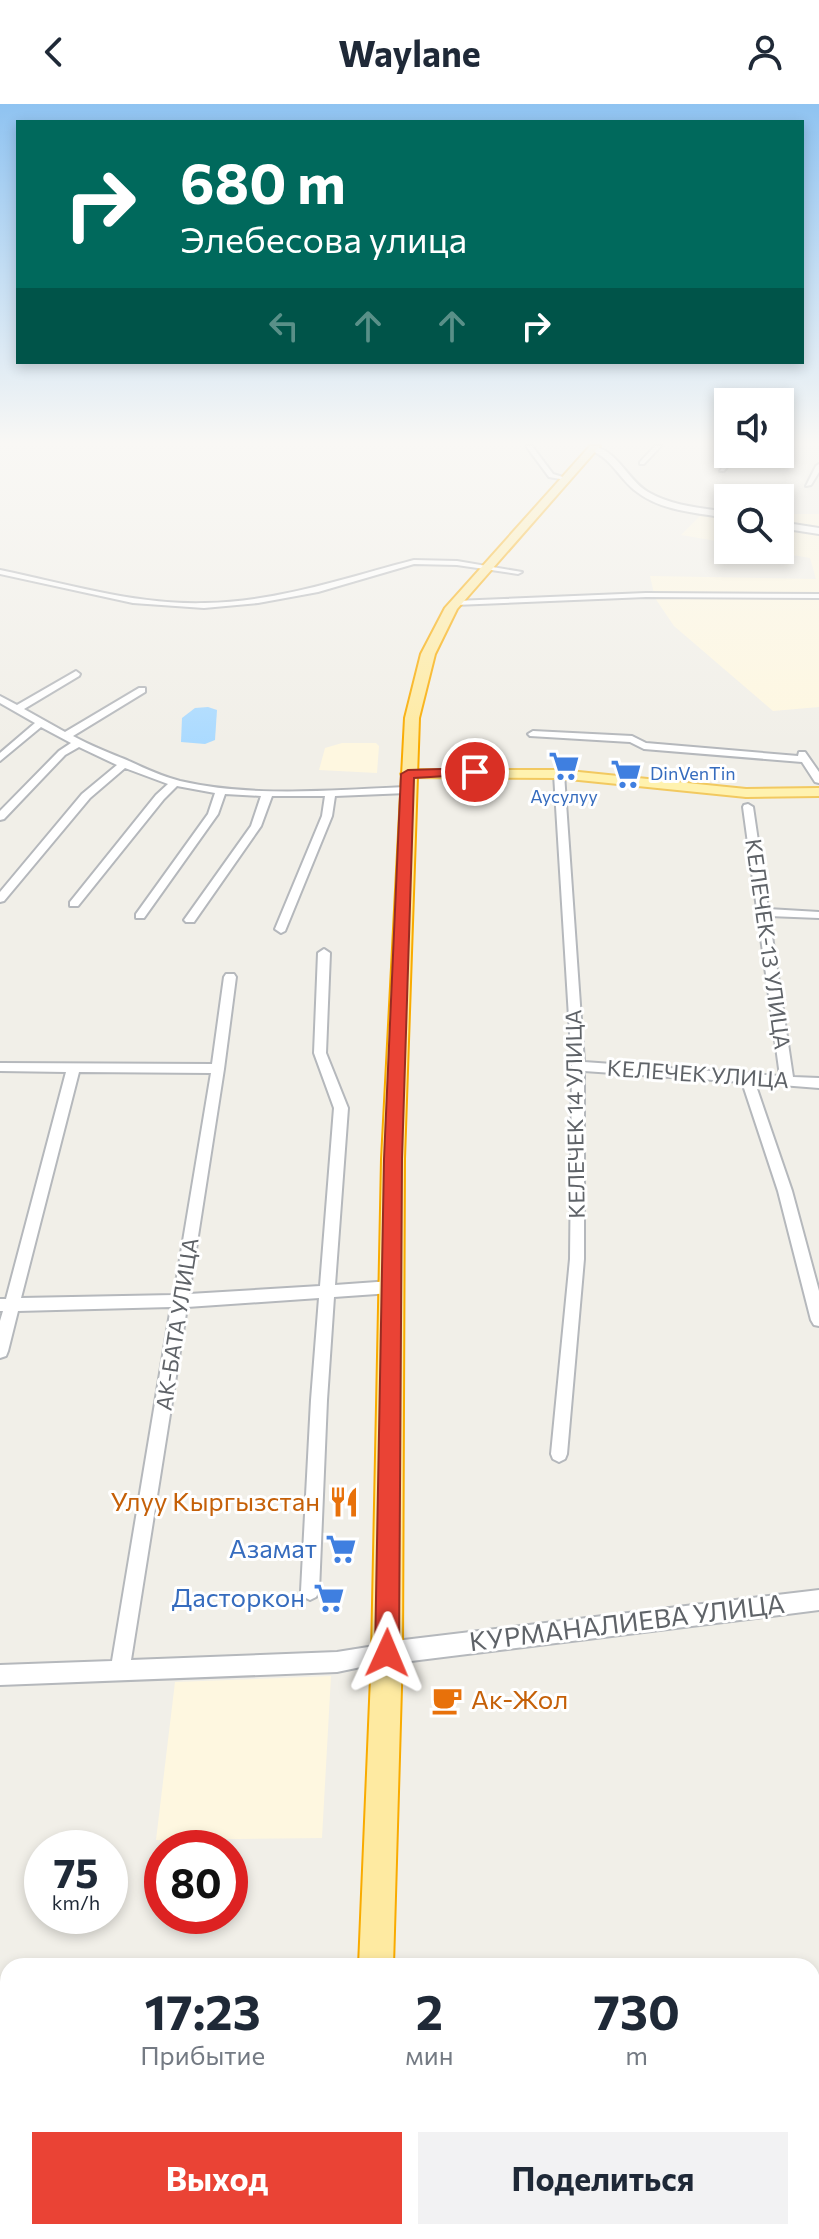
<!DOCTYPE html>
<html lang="ru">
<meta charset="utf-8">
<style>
body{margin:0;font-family:Commissioner,sans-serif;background:#f2f2f3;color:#1f2937;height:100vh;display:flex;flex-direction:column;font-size:30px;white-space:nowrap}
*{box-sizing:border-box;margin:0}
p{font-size:26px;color:#747a83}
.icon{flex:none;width:44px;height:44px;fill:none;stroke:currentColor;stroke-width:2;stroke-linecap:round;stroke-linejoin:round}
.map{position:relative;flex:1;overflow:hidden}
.details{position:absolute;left:0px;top:1854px;width:820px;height:282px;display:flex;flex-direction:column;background:#fff;border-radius:24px 24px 0 0;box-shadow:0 4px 12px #0003}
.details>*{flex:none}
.guide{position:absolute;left:16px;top:16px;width:788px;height:244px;border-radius:0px;box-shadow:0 4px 12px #0003;background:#00695c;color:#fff;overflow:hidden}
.buttons{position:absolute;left:714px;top:284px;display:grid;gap:16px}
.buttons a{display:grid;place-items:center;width:80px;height:80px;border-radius:0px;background:#fff;box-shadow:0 4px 12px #0003;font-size:40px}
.speed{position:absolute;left:24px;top:1726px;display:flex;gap:16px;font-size:40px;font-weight:700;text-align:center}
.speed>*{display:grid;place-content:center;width:104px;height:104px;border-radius:50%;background:#fff;box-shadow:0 4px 12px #0003;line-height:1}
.speed small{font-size:20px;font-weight:400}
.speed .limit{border:12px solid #d22;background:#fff;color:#111}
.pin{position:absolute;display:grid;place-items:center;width:68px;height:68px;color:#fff;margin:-34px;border:4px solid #fff;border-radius:50%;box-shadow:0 2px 8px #0007}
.me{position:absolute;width:88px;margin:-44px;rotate:1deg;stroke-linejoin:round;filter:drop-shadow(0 0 6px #0008)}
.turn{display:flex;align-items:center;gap:28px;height:168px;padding:0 32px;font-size:36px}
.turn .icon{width:104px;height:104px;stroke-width:2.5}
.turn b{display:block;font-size:56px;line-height:68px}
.lanes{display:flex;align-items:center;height:76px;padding:0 32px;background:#0003;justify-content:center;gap:40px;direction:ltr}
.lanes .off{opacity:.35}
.eta{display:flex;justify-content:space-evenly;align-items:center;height:136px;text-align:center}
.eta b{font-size:48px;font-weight:700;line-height:56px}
.action{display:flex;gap:16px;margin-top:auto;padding:16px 32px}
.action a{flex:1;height:92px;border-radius:0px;background:#ea4335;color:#fff;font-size:32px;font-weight:700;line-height:92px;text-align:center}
.action a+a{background:#f2f2f3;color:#1f2937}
header{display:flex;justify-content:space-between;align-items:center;height:104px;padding:0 32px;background:#fff;font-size:36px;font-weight:700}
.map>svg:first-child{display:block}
.commercial{fill:#fef7e0}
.water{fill:#aadaff}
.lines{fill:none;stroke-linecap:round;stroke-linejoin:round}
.minor-casing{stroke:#b5b8bc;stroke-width:4}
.tertiary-casing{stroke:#b5b8bc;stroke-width:4}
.primary-casing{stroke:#f2c960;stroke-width:4}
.trunk-casing{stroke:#f9ab00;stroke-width:4}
.minor{fill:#fff;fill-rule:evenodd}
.tertiary{fill:#fff;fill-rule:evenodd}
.primary{fill:#fff2af;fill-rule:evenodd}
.trunk{fill:#feeaa1;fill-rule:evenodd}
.route{fill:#ea4335;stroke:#982c22;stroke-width:2}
.labels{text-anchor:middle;stroke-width:6;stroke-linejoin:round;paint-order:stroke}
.far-shop-label{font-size:18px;fill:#366cbe;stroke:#fff;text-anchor:start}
.street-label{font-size:22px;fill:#5f6368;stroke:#fff}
.near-food-label{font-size:26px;fill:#c56008;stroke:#fff;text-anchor:end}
.near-shop-label{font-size:26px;fill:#366cbe;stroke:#fff;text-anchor:end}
.near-street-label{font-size:26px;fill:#5f6368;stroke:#fff}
</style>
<header><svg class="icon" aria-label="back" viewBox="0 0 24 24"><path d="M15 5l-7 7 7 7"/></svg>Waylane<svg class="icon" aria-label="person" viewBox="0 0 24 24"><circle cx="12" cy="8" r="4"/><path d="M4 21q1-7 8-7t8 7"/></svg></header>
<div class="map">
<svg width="819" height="2135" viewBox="0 0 819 2135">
<rect width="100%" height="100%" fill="#f1efe8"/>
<g class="commercial">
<polygon points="780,410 819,410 819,603 773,607 674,522 655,494 650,472 816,475 810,454 764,446 780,446"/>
<polygon points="701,411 728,411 728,439 681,431"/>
<polygon points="342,639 376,639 379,642 377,669 319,666 325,644"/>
<polygon points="331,1572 322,1734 156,1736 175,1578"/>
</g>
<polygon class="water" points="208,603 217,606 215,636 205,640 181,638 182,614 195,604"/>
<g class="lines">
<g class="minor-casing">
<g id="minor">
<polygon points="526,342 532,342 553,370 566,374 566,376 549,373"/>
<polygon points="655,342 661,342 644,360 640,360 640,358"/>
<polygon points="731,350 737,350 724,367 720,367"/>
<polygon points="819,360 819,368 811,381 806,382 816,362"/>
<path d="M414 456 457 457 522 468 518 470 457 461 414 460 318 488 258 499 204 504 133 499 0 470V466C67 480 136 501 205 499 277 498 345 474 414 456Z"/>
<polygon points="646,489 819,490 819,494 646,493 455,501 451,499 455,497"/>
<path d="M76 567 80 570 79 572 24 605 65 628 139 584H145V588L73 632C91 642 110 649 129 657 144 664 161 672 180 677 254 694 331 686 407 683L412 686 407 689 335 692 332 712 285 827 281 829 275 825 322 712 325 692H272L261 722 194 818H186L184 816 251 722 261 692 225 690 218 710 144 814H136V810L208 710 215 689 177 682 164 695 78 802H70V798L156 691 168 680 125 664 90 694 4 797 0 798V788L82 690 117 661 79 643 65 651 4 715 0 716V707L59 647 71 639 41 623 0 657V649L35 619 0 599V592L17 601Z"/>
<polygon points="533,627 632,632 646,639 798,652 799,648 805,648 819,668 819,679 815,678 802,658 644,645 630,638 530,632 528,630"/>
<polygon points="559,667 564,670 584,958 780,972 743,703 744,701 748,700 753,703 768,805 819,808 819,814 769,812 793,973 819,974 819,984 755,979 792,1087 819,1187 819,1222 814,1221 811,1216 778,1087 742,978 584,967 584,1155 567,1350 565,1355 559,1358 553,1355 551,1350 570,1155 572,962 554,670"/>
<path d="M324 845 330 849 326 949 348 1004 335 1181 391 1177 396 1179 399 1183 396 1187 391 1189 334 1193 327 1296 319 1487 316 1493 310 1496 304 1493 301 1487 311 1296 319 1194 187 1203 131 1556 337 1548 387 1540 394 1542 396 1549 394 1556 337 1568 0 1581V1561L112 1557 171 1203 18 1207 8 1247 6 1252 0 1254V1217L3 1207H0V1195H6L66 968 0 967V959L212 960 224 873 226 870H234L236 873 224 965 189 1190 320 1182 334 1004 314 949 318 849ZM79 968 211 969 174 1191 21 1194Z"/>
</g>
</g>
<g class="tertiary-casing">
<g id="tertiary">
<path d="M590 342C617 344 627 376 648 388 672 402 701 404 728 408V414C698 409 661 407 637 388 619 375 612 354 590 346Z"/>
<polygon points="780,418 819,424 819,430 780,424"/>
<polygon points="819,1486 819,1506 387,1560 379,1557 376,1549 379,1541 387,1538"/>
</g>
</g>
<g class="primary-casing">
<polygon id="primary" points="408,666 559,666 746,685 819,684 819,692 746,693 559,674 403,673 401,670"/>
</g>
<g class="trunk-casing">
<g id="trunk">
<polygon points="590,342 600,342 457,505 435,550 419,614 404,1055 402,1549 393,1862 359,1862 372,1549 382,1055 405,614 421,550 445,504"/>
<polygon points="350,2128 388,2128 389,2135 349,2135"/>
</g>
</g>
<use href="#minor" class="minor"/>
<use href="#tertiary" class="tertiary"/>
<use href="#primary" class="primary"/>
<use href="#trunk" class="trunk"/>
</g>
<linearGradient id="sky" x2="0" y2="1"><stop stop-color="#8fc3f1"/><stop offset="0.53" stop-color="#f9f8f5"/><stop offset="1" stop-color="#f9f8f5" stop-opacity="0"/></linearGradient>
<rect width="819" height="640" fill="url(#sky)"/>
<polygon class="route" points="475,664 480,665 480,670 414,674 402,1055 399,1549 396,1557 387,1561 378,1557 375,1549 384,1055 401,670 408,666"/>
<defs>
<g id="supermarket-bare" transform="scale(2.4)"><path d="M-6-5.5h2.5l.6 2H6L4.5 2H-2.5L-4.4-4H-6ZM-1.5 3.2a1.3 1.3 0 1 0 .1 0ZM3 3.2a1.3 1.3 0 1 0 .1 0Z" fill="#3f7fe0" stroke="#fff" stroke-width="2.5" paint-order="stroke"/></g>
<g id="restaurant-bare" transform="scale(2.4)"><path d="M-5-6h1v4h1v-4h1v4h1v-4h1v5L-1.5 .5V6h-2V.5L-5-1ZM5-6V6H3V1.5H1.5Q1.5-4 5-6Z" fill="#e8710a" stroke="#fff" stroke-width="2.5" paint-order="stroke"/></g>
<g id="cafe-bare" transform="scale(2.4)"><path d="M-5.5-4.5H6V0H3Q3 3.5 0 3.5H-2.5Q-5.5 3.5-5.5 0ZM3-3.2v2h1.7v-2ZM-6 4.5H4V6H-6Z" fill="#e8710a" stroke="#fff" stroke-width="2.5" paint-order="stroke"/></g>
</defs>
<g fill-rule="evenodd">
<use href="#supermarket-bare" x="564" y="662"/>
<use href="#supermarket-bare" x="626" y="670"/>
<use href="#restaurant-bare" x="344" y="1398"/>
<use href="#supermarket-bare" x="341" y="1445"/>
<use href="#supermarket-bare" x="329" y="1494"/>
<use href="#cafe-bare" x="447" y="1596"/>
</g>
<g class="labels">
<g class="far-shop-label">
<text x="650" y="676">DinVenTin</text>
<text x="564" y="699" text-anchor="middle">Аусулуу</text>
</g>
<g class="street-label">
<text transform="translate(768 840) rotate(82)" y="8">КЕЛЕЧЕК-13 УЛИЦА</text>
<text transform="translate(698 970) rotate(4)" y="8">КЕЛЕЧЕК УЛИЦА</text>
<text transform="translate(575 1010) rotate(-91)" y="8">КЕЛЕЧЕК 14 УЛИЦА</text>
<text transform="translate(177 1220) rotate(-81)" y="8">АК-БАТА УЛИЦА</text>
</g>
<g class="near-food-label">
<text x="320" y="1407">Улуу Кыргызстан</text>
<text x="471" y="1605" text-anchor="start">Ак-Жол</text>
</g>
<g class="near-shop-label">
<text x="317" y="1454">Азамат</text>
<text x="305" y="1503">Дасторкон</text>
</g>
<g class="near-street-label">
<text transform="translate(627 1519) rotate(-7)" y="9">КУРМАНАЛИЕВА УЛИЦА</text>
</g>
</g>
</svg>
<div class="buttons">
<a><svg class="icon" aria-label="sound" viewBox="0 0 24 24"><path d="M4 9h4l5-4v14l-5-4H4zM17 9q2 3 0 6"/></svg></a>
<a><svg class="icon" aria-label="search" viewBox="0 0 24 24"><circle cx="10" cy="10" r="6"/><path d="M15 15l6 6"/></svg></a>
</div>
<div class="speed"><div>75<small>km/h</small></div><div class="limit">80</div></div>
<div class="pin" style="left:475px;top:668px;background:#d93025"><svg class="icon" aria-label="arrive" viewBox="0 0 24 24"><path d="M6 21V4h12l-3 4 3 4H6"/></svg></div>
<svg class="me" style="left:387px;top:1549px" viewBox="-20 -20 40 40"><path d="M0-17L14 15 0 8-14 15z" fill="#ea4335" stroke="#fff" stroke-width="4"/></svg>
<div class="guide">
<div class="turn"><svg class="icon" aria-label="right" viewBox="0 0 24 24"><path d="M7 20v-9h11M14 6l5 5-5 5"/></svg><div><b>680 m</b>Элебесова улица</div></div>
<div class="lanes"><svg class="icon off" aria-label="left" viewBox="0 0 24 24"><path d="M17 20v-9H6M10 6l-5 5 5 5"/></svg><svg class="icon off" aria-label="ahead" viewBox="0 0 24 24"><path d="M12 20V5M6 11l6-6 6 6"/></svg><svg class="icon off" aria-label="ahead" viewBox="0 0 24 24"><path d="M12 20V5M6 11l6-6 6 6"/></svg><svg class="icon" aria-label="right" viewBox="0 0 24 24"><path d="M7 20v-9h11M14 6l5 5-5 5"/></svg></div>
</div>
<section class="details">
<div class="eta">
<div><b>17:23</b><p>Прибытие</p></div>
<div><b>2</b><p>мин</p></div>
<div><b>730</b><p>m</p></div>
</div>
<div class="action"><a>Выход</a><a>Поделиться</a></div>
</section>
</div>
